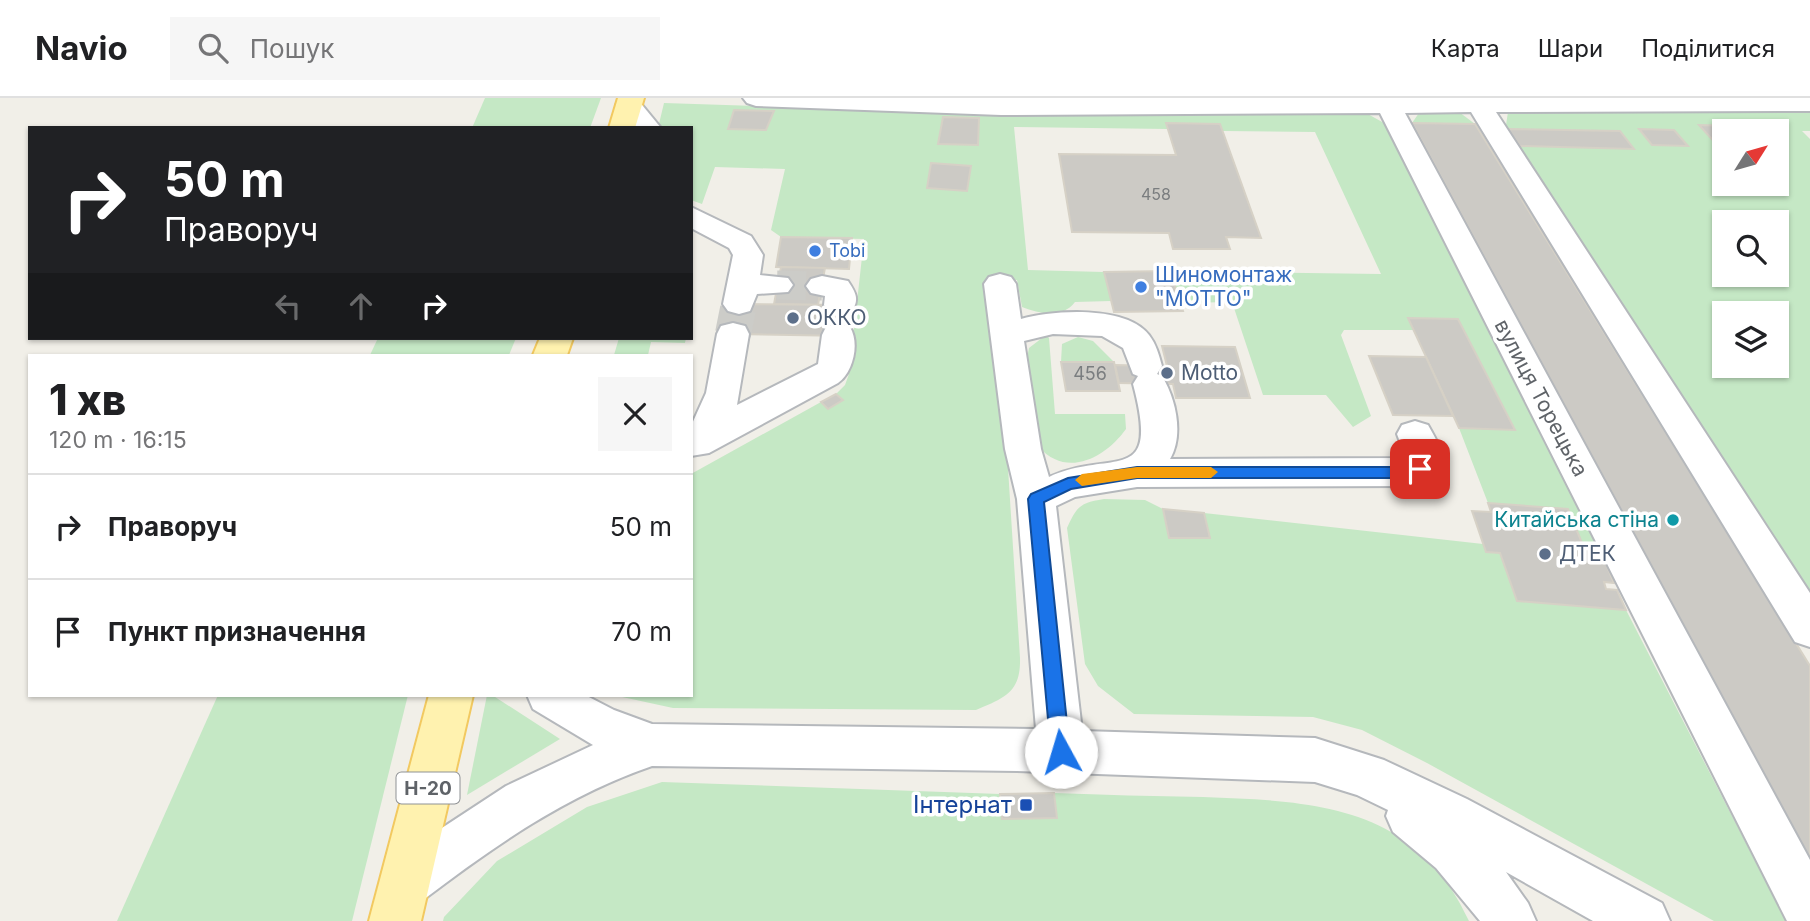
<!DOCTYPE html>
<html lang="uk">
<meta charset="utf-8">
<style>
body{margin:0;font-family:Inter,sans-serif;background:#f6f6f6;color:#202124;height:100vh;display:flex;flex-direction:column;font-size:26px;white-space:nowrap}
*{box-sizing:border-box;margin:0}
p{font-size:23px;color:#757577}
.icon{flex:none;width:38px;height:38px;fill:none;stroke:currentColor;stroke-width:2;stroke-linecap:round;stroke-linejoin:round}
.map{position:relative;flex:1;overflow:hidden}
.details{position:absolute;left:28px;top:256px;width:665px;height:343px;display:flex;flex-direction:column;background:#fff;border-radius:0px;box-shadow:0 2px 5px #0004}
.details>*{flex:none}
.banner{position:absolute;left:28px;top:28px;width:665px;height:214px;border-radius:0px;box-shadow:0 2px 5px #0004;background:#202124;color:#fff;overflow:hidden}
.needle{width:46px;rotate:53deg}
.controls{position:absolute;left:1712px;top:21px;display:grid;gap:14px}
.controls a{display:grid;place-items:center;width:77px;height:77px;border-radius:0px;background:#fff;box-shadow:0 2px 5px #0004;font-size:35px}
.pin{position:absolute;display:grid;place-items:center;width:60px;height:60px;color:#fff;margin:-30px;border-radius:14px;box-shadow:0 4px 10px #0006}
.me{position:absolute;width:77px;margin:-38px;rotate:354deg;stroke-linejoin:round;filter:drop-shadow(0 0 5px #0008)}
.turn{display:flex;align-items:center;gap:24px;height:147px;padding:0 21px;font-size:32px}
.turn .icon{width:91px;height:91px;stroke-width:2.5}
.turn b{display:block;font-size:49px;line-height:60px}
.lanes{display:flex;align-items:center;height:66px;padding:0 21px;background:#0003;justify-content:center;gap:35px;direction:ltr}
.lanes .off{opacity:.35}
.round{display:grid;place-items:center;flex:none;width:74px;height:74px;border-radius:0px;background:#f6f6f6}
.overview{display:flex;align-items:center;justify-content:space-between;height:119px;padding:0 21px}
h1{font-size:42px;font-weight:800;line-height:52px}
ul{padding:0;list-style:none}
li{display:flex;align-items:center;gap:21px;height:105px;padding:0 21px;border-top:2px solid #e0e0e0}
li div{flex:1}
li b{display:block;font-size:26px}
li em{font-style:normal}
header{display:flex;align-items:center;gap:42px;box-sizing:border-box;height:98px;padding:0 35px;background:#fff;border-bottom:2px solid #e0e0e0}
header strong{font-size:33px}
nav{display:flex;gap:38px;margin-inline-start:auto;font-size:24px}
.search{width:490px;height:63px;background:#f6f6f6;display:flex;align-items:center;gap:18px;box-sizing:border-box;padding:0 24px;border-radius:0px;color:#757577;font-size:26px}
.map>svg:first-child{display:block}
.green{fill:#c5e8c5;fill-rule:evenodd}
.building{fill:#cccac5;stroke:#d6d1c6;stroke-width:2}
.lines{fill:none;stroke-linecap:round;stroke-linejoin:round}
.minor-tunnel-far1{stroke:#ccccc8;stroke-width:29;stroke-dasharray:29 14;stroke-linecap:butt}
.minor-tunnel{stroke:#ccccc8;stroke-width:36;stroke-dasharray:36 18;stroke-linecap:butt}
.minor-casing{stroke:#b5b8bc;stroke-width:4}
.major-casing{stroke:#f2c960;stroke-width:4}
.minor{fill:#fff;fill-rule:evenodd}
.major{fill:#fff2af;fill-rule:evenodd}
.route{fill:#1a73e8;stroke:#114b97;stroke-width:2}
.slow{fill:#f59e0b}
.shop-dot{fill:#3f7fe0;stroke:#fff;stroke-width:2.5}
.service-dot{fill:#5c6f8a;stroke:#fff;stroke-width:2.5}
.culture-dot{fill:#0f9aa8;stroke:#fff;stroke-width:2.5}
.transit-dot{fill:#1a4fb4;stroke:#fff;stroke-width:2.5}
.labels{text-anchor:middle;stroke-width:7;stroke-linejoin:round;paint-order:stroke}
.far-number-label{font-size:16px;fill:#7a7d7f}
.far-shop-label{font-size:18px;fill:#366cbe;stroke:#fff;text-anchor:start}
.number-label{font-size:18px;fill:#7a7d7f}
.shield{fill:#fff;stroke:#8f9295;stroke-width:2}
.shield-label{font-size:19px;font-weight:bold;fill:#5f6368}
.shop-label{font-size:21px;fill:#366cbe;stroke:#fff;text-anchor:start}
.service-label{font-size:21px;fill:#4e5e75;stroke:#fff;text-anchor:start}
.street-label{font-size:21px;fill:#5f6368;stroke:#fff}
.culture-label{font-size:21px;fill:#0d838f;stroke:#fff;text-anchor:end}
.near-transit-label{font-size:24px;fill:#164399;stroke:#fff;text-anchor:end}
</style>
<header>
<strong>Navio</strong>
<div class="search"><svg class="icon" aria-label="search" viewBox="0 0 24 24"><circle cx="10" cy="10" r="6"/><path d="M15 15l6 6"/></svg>Пошук</div>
<nav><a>Карта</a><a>Шари</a><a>Поділитися</a></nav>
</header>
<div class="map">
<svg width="1810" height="823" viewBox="0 0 1810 823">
<rect width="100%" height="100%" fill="#f1efe8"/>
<g class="green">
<polygon points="485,0 601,0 590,30 472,30"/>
<path d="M664 5 1006 16 1366 15 1384 25 1598 447 1582 445 1568 411 1488 405 1459 330 1515 331 1458 221 1409 220 1414 232H1344L1341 237 1371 318 1353 329 1326 297H1263L1232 204 1180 205 1170 173 1381 176 1315 34 1223 33 1219 26 1166 25 1168 31 1014 29 1028 172 1104 174 1111 203 1075 204C1062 221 1040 216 1022 209L1017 182H984L1008 370 1020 560C1021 594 1005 600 976 612L673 610 613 597H691V376L821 304 828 311 843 302 836 296 845 287 849 276 864 141 781 139 771 132 785 71 715 69 702 106 691 102V30H658Z"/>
<path d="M1810 12V33H1802L1810 41V495L1520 48 1633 50 1620 33 1508 31 1506 27 1508 14ZM1700 27 1733 28 1738 33H1776V86H1724V49L1718 48ZM1639 32H1674L1687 48 1652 47ZM1724 124H1776V177H1724ZM1724 215H1776V268H1724Z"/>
<polygon points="1459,14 1475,26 1412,25 1419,15"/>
<path d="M1046 237 1049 240 1055 316H1125L1126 331C1106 359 1067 381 1039 349L1027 260 1029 250Z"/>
<polygon points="1078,239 1093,243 1114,264 1061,264 1062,246"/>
<polygon points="378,240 516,240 509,257 370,257"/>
<polygon points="619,240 686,240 685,245 651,244 648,257 614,257"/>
<path d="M1104 401 1145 402 1163 411 1170 440H1209L1204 415 1483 446 1486 454 1500 455 1517 503 1626 512 1786 823H1714L1427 665 1362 632 1313 619 1134 616 1098 588 1085 566 1067 430C1077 408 1080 405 1104 401Z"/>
<polygon points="218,597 408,597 352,823 117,823"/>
<polygon points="487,597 492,597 560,641 467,697"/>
<path d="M662 684 1000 696 1003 721 1056 720 1054 695C1104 697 1153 698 1203 699 1315 703 1416 707 1469 823H443L444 819 497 763 587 709Z"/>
</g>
<g class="building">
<polygon points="734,12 774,13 766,32 728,31"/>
<polygon points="943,19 979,20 978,47 938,46"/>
<polygon points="1166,25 1220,26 1261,140 1226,139 1230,151 1173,151 1169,135 1072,134 1059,56 1176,57"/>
<polygon points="1412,25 1475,26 1810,568 1810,761"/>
<polygon points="1699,27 1733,28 1738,33 1724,33 1724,49 1719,49"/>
<polygon points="1508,31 1620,33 1634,51 1520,48"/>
<polygon points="1639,31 1674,32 1688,48 1652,47"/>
<polygon points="931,65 971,68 967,93 927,90"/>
<polygon points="781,139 852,140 849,171 776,169"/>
<polygon points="781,169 825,170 818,207 774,206"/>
<polygon points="1170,173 1183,213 1114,214 1104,174"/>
<polygon points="739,206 848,207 846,238 733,236"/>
<polygon points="1408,220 1458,221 1515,332 1459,330"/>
<polygon points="1162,248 1235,249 1250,300 1176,300 1173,286 1119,285 1115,267 1167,268"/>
<polygon points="1369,258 1426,259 1453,318 1393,317"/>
<polygon points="1061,264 1114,264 1120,293 1066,293"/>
<polygon points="836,296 843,302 828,311 821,304"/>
<polygon points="1488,405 1568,411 1582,445 1598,447 1614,485 1604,484 1606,491 1617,492 1626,512 1517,503 1500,455 1486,454 1472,413 1491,414"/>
<polygon points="1163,411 1204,415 1210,440 1169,440"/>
<polygon points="1054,695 1057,720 1002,721 1000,696"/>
</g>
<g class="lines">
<g class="minor-tunnel-far1">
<polyline points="777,187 822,188"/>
<polyline points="738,213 739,206"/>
</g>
<polyline class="minor-tunnel" points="733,236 738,211"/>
<g class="minor-casing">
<g id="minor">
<polygon points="626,0 638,2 661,30 634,30 616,7 620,2"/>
<polygon points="743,0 1810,0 1810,13 1496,14 1810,495 1810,549 1795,544 1471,14 1405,15 1810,762 1810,823 1787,823 1380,15 1001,17 756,8 747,5"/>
<polygon points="691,109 751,138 763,157 760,177 788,180 793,187 788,194 757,196 750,213 739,216 728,213 723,206 733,157 729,150 691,130"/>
<path d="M1000 176 1011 179 1016 186 1021 221C1053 212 1126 207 1149 237 1156 246 1159 257 1162 268L1157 276 1162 278C1176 301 1184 337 1170 361L1406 360 1397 336 1402 327 1415 323 1428 327C1447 360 1453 375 1411 388L1137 389 1075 399 1056 408 1082 633 1315 640 1384 662 1467 701 1662 805 1670 823H1593L1506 774 1528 805 1536 823H1480L1436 770 1393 734 1386 718 1388 712 1357 697 1315 684 1017 673 652 668C567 697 494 748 423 802L405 809 387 802 380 784 387 766 506 688 593 647 533 611 527 597H585L614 612 652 626 1036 631 1017 401 1005 351 984 186 989 179ZM1053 236 1102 238 1123 250 1133 276 1138 278 1133 286C1161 391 1112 350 1049 379L1041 351 1024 243Z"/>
<path d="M822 178 848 183C856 195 860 202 851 214L840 217 829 214 824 207 825 198 811 195 806 188 811 181Z"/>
<path d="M733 225 745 228 749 236 737 307 818 266 822 237 826 229 838 226 850 229C860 246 853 274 838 285L709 355 691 358V328L706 295 717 236 721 228Z"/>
</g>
</g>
<g class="major-casing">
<g id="major">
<polygon points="618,0 644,0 635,30 609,30"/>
<polygon points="540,240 573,240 567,257 533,257"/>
<polygon points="429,597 473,597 421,823 369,823"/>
</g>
</g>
<use href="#minor" class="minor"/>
<use href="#major" class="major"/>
</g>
<polygon class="route" points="1420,365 1425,367 1428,371 1425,375 1411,380 1137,380 1071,391 1044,404 1070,654 1068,660 1061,662 1054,660 1051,654 1028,401 1031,396 1068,380 1137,369 1410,369"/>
<polygon class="slow" points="1137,369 1211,369 1218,374 1211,380 1137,380 1082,388 1075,382 1082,376"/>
<g class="shop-dot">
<circle cx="815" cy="153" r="7"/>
<circle cx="1141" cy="189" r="7"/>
</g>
<g class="service-dot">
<circle cx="793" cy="220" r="7"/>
<circle cx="1167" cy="275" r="7"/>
<circle cx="1545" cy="456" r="7"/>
</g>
<circle class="culture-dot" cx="1673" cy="422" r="7"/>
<rect class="transit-dot" x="1019" y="700" width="14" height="14" rx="3.5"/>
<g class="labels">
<g class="far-number-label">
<text x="1156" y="102">458</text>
</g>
<g class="far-shop-label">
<text x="829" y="159">Tobi</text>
</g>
<g class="number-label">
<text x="1090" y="282">456</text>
</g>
<rect class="shield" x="396.5" y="674.5" width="63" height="31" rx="5"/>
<g class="shield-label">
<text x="428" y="697">Н-20</text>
</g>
<g class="shop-label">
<text x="1155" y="184">Шиномонтаж<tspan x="1155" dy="24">"МОТТО"</tspan></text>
</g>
<g class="service-label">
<text x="807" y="227">ОККО</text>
<text x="1181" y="282">Motto</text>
<text x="1559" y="463">ДТЕК</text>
</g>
<g class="street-label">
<text transform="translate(1541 300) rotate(62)" y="7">вулиця Торецька</text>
</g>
<g class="culture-label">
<text x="1659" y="429">Китайська стіна</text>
</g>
<g class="near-transit-label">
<text x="1012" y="715">Інтернат</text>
</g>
</g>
</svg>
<div class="controls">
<a><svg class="needle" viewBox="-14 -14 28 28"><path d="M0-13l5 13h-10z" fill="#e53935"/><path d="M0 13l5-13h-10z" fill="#757577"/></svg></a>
<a><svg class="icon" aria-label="search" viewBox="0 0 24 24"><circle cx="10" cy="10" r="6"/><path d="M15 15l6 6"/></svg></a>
<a><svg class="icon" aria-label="layers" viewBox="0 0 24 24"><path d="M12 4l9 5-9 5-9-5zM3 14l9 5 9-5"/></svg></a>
</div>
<div class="pin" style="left:1420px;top:371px;background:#d93025"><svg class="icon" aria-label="arrive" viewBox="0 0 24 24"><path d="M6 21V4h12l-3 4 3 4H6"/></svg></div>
<svg class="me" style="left:1061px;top:654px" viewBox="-20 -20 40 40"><circle r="19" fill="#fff"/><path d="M0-13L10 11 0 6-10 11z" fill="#1a73e8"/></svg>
<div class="banner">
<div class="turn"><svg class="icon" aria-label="right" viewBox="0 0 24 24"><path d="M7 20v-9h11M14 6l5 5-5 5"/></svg><div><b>50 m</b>Праворуч</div></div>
<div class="lanes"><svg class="icon off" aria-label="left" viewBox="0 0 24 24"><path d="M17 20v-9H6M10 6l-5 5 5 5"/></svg><svg class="icon off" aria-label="ahead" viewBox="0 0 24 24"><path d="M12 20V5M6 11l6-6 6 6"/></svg><svg class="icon" aria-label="right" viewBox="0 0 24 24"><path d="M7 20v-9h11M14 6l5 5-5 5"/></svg></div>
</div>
<section class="details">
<div class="overview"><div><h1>1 хв</h1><p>120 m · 16:15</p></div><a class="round"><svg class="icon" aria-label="close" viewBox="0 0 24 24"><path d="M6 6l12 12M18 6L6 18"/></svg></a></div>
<ul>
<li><svg class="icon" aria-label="right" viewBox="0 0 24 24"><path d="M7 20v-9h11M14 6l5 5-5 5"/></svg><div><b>Праворуч</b></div><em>50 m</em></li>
<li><svg class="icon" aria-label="arrive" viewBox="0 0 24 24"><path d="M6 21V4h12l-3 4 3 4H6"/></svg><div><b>Пункт призначення</b></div><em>70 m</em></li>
</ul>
</section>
</div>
